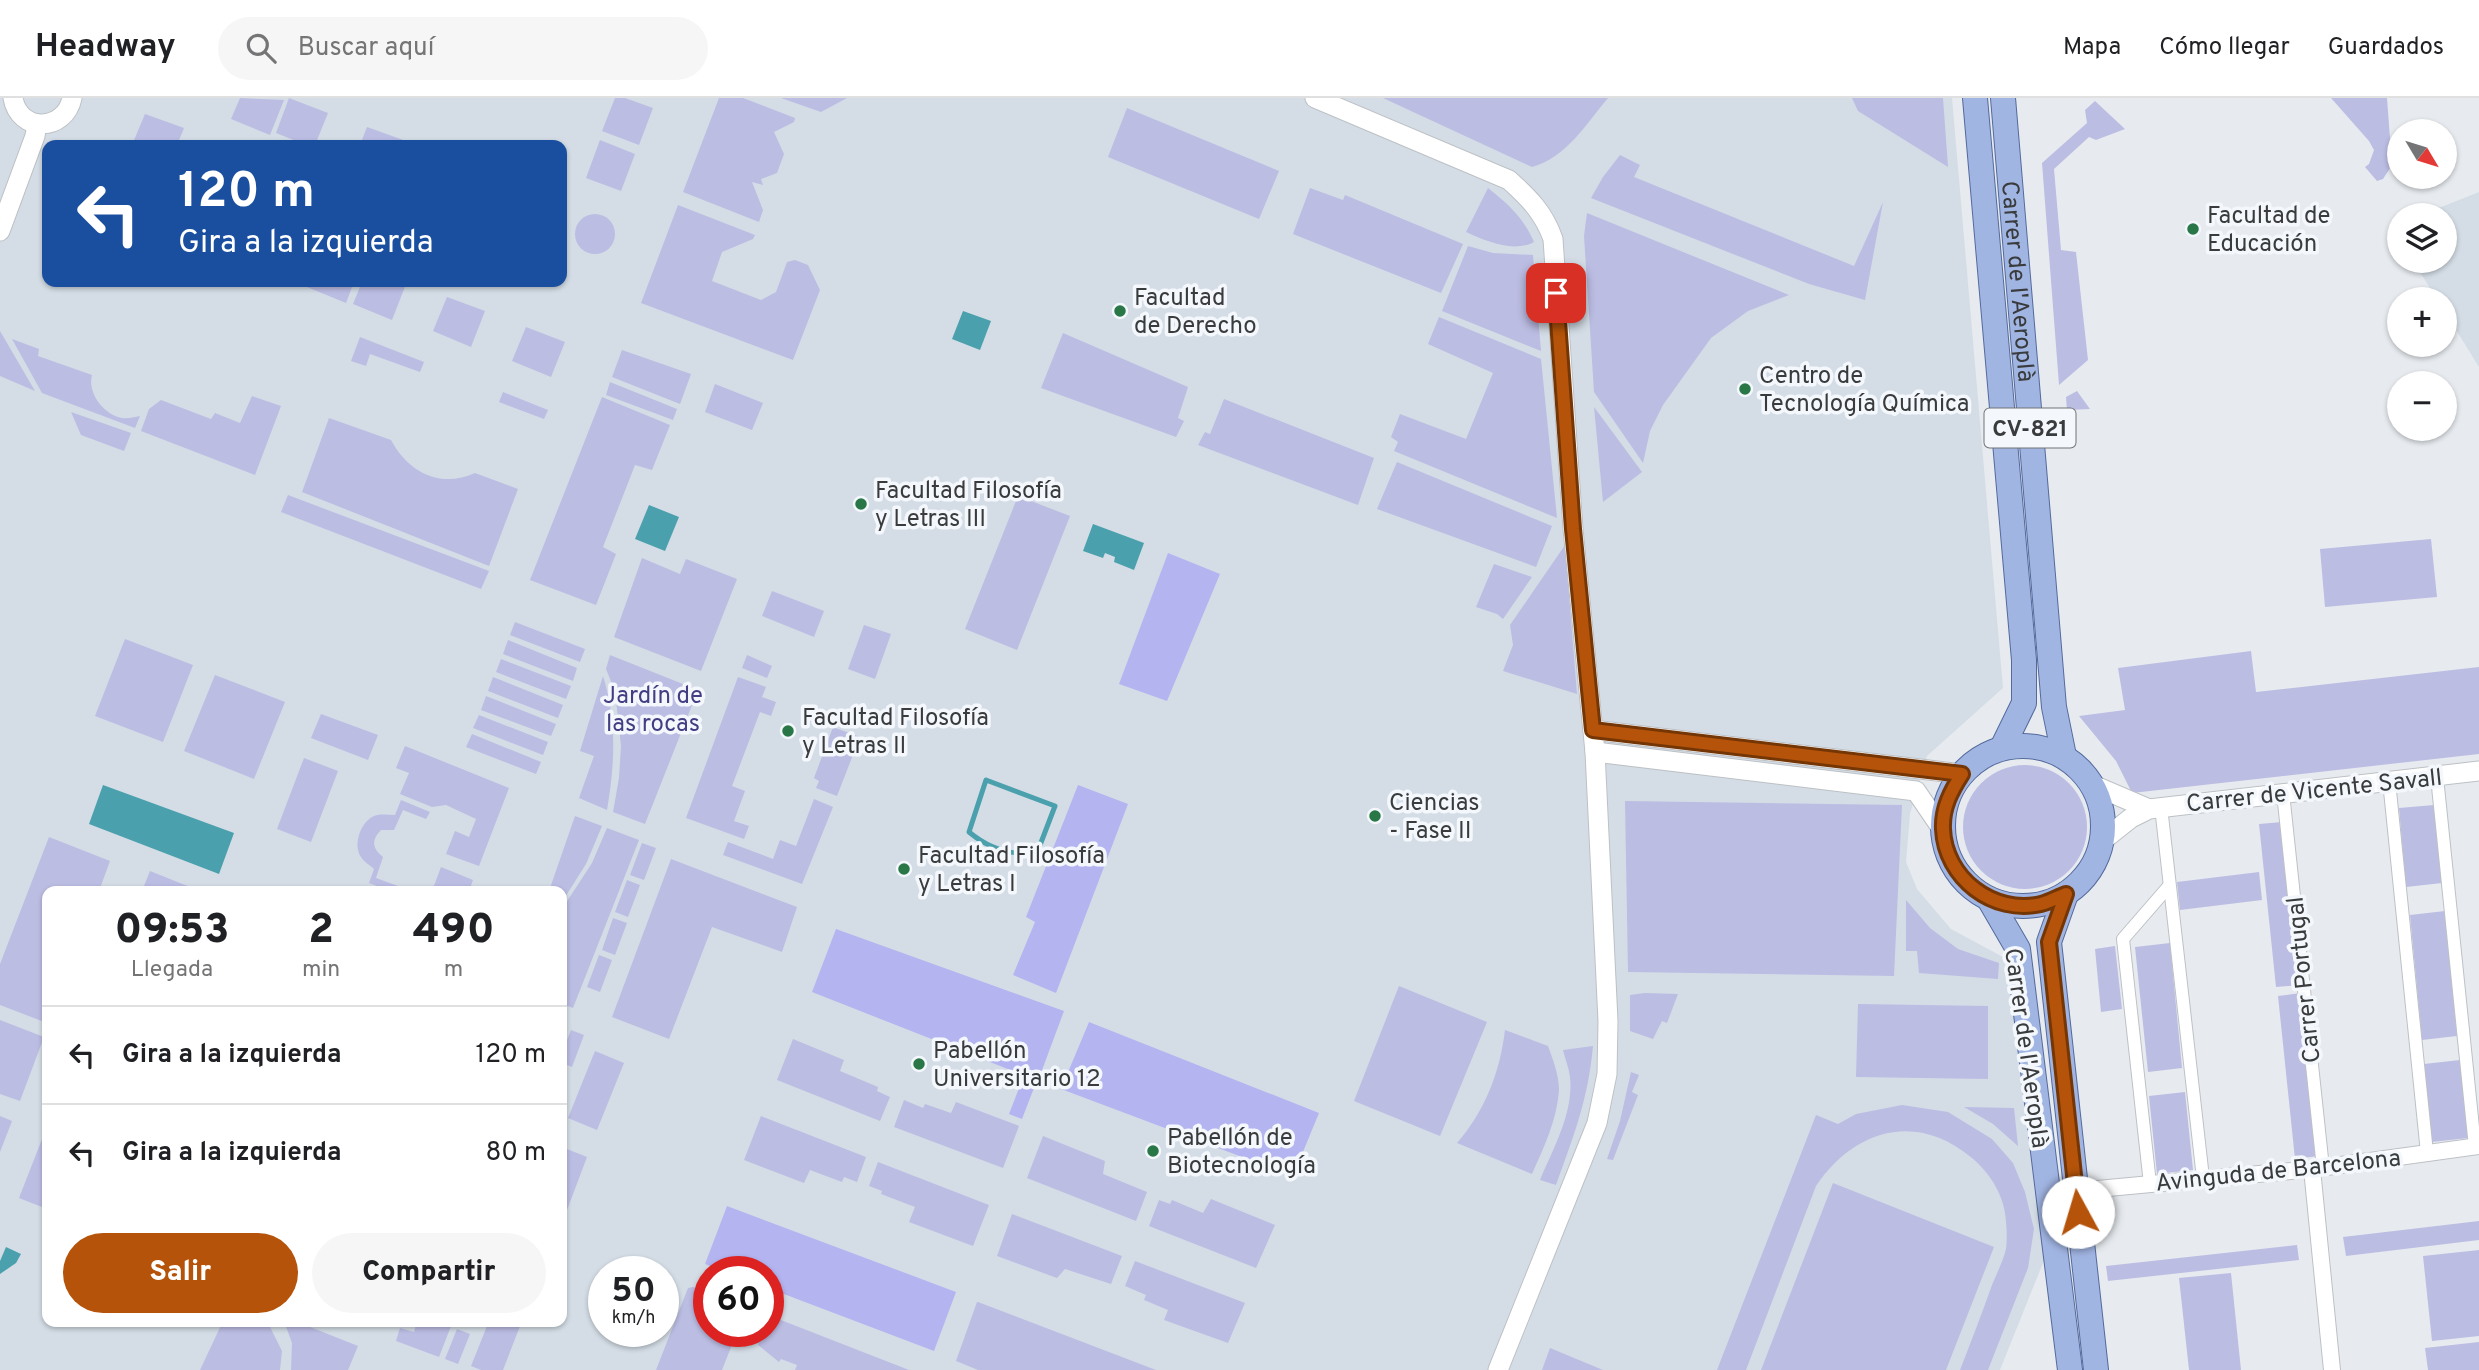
<!DOCTYPE html>
<html lang="es">
<meta charset="utf-8">
<style>
body{margin:0;font-family:Overpass,sans-serif;background:#f6f6f6;color:#202124;height:100vh;display:flex;flex-direction:column;font-size:26px;white-space:nowrap}
*{box-sizing:border-box;margin:0}
p{font-size:23px;color:#757577}
.icon{flex:none;width:38px;height:38px;fill:none;stroke:currentColor;stroke-width:2;stroke-linecap:round;stroke-linejoin:round}
.map{position:relative;flex:1;overflow:hidden}
.panel{position:absolute;left:42px;top:788px;width:525px;height:441px;display:flex;flex-direction:column;background:#fff;border-radius:14px;box-shadow:0 2px 5px #0004}
.panel>*{flex:none}
.guide{position:absolute;left:42px;top:42px;width:525px;height:147px;border-radius:14px;box-shadow:0 2px 5px #0004;background:#1a4fa0;color:#fff;overflow:hidden}
.needle{width:46px;rotate:128deg}
.controls{position:absolute;left:2387px;top:21px;display:grid;gap:14px}
.controls a{display:grid;place-items:center;width:70px;height:70px;border-radius:50%;background:#fff;box-shadow:0 2px 5px #0004;font-size:35px}
.speed{position:absolute;left:588px;top:1158px;display:flex;gap:14px;font-size:35px;font-weight:700;text-align:center}
.speed>*{display:grid;place-content:center;width:91px;height:91px;border-radius:50%;background:#fff;box-shadow:0 2px 5px #0004;line-height:1}
.speed small{font-size:18px;font-weight:400}
.speed .limit{border:10px solid #d22;background:#fff;color:#111}
.pin{position:absolute;display:grid;place-items:center;width:60px;height:60px;color:#fff;margin:-30px;border-radius:14px;box-shadow:0 4px 10px #0006}
.me{position:absolute;width:77px;margin:-38px;rotate:354deg;stroke-linejoin:round;filter:drop-shadow(0 0 5px #0008)}
.turn{display:flex;align-items:center;gap:24px;height:147px;padding:0 21px;font-size:32px}
.turn .icon{width:91px;height:91px;stroke-width:2.5}
.turn b{display:block;font-size:49px;line-height:60px}
.eta{display:flex;justify-content:space-evenly;align-items:center;height:119px;text-align:center}
.eta b{font-size:42px;font-weight:800;line-height:49px}
.button{display:flex;gap:14px;margin-top:auto;padding:14px 21px}
.button a{flex:1;height:80px;border-radius:42px;background:#b45309;color:#fff;font-size:28px;font-weight:800;line-height:80px;text-align:center}
.button a+a{background:#f6f6f6;color:#202124}
ul{padding:0;list-style:none}
li{display:flex;align-items:center;gap:21px;height:98px;padding:0 21px;border-top:2px solid #e0e0e0}
li div{flex:1}
li b{display:block;font-size:26px}
li em{font-style:normal}
header{display:flex;align-items:center;gap:42px;box-sizing:border-box;height:98px;padding:0 35px;background:#fff;border-bottom:2px solid #e0e0e0}
header strong{font-size:33px}
nav{display:flex;gap:38px;margin-inline-start:auto;font-size:24px}
.search{width:490px;height:63px;background:#f6f6f6;display:flex;align-items:center;gap:18px;box-sizing:border-box;padding:0 24px;border-radius:38px;color:#757577;font-size:26px}
.map>svg:first-child{display:block}
.built{fill:#d4dde6;fill-rule:evenodd}
.green{fill:#bcbde3}
.forest{fill:#b4b5f0}
.water{fill:#4aa0ad}
.lines{fill:none;stroke-linecap:round;stroke-linejoin:round}
.stream{stroke:#4aa0ad;stroke-width:5}
.pedestrian-casing{stroke:#bdc1c5;stroke-width:14}
.minor-casing{stroke:#bdc1c5;stroke-width:18}
.tertiary-casing{stroke:#bdc1c5;stroke-width:21}
.primary-casing{stroke:#546a9c;stroke-width:26}
.pedestrian{stroke:#fff;stroke-width:12}
.minor{stroke:#fff;stroke-width:16}
.tertiary{stroke:#fff;stroke-width:19}
.primary{stroke:#a1b5e3;stroke-width:24}
.route-casing{stroke:#753606;stroke-width:18}
.route{stroke:#b45309;stroke-width:12}
.poi-dot{fill:#297747;stroke:#f4f8fc;stroke-width:2.5}
.labels{text-anchor:middle;stroke-width:7;stroke-linejoin:round;paint-order:stroke}
.shield{fill:#f4f8fc;stroke:#717476;stroke-width:2}
.shield-label{font-size:23px;font-weight:bold;fill:#393b3c}
.poi-label{font-size:24px;fill:#393b3c;stroke:#f4f8fc;text-anchor:start}
.street-label{font-size:24px;fill:#393b3c;stroke:#f4f8fc}
.park-label{font-size:24px;fill:#433e84;stroke:#f4f8fc}
</style>
<header>
<strong>Headway</strong>
<div class="search"><svg class="icon" aria-label="search" viewBox="0 0 24 24"><circle cx="10" cy="10" r="6"/><path d="M15 15l6 6"/></svg>Buscar aquí</div>
<nav><a>Mapa</a><a>Cómo llegar</a><a>Guardados</a></nav>
</header>
<div class="map">
<svg width="2479" height="1272" viewBox="0 0 2479 1272">
<rect width="100%" height="100%" fill="#e7ebef"/>
<g class="built">
<path d="M0 0H1952L2003 590 1927 658 1910 716 1906 764 1917 791 1951 831 2005 860 2047 1155 2000 1272H0ZM47 47H562V184H47ZM47 793H562V1223H47ZM604 1174H663V1234H604ZM709 1174H768V1234H709Z"/>
<polygon points="2479,94 2479,269 2445,214 2445,201 2437,201 2413,163 2445,163 2445,117 2421,117"/>
</g>
<g class="green">
<polygon points="240,0 284,2 270,37 231,21"/>
<polygon points="289,0 328,15 315,47 306,47 276,35"/>
<polygon points="615,0 625,0 653,10 639,47 602,33"/>
<polygon points="719,0 743,0 795,20 794,24 774,34 784,56 777,75 761,81 763,87 752,84 763,112 759,124 683,94"/>
<polygon points="781,0 847,0 821,14"/>
<path d="M1383 0H1608C1586 26 1566 60 1532 69Z"/>
<polygon points="1852,0 1943,0 1948,69 1858,13"/>
<polygon points="2331,0 2387,0 2392,67 2383,81 2377,83 2365,69 2369,66 2374,52 2369,43"/>
<polygon points="2095,3 2125,31 2096,42 2089,39 2054,71 2061,152 2076,154 2088,262 2059,287 2042,65 2087,25 2085,12"/>
<polygon points="1127,10 1279,73 1259,121 1108,59"/>
<polygon points="145,16 184,30 177,47 132,47"/>
<polygon points="367,29 406,43 404,47 360,47"/>
<polygon points="600,42 635,56 621,93 586,80"/>
<polygon points="1620,57 1640,67 1634,79 1854,168 1883,104 1865,202 1809,186 1591,100 1603,79"/>
<polygon points="1310,90 1343,102 1345,97 1463,146 1441,195 1293,136"/>
<path d="M1488 90C1510 108 1522 118 1534 144 1513 155 1486 143 1466 134Z"/>
<polygon points="678,107 755,137 753,141 722,154 712,183 761,202 776,194 787,164 795,162 808,167 820,192 793,262 641,205"/>
<polygon points="1587,115 1789,197 1748,213 1711,240 1663,307 1650,333 1643,365 1594,294 1584,138"/>
<circle cx="595" cy="136" r="20"/>
<polygon points="1468,148 1493,155 1533,157 1541,253 1442,213"/>
<polygon points="309,184 354,184 346,205 307,189"/>
<polygon points="362,184 399,184 406,186 392,222 353,206"/>
<polygon points="447,199 485,213 471,249 433,233"/>
<polygon points="1439,219 1541,261 1557,420 1394,353 1398,344 1391,339 1400,316 1466,341 1493,275 1428,246"/>
<polygon points="526,229 565,244 551,279 512,263"/>
<polygon points="0,233 35,293 0,278"/>
<polygon points="1063,235 1188,289 1178,320 1184,323 1176,339 1041,290"/>
<polygon points="360,239 424,264 420,274 370,256 366,268 351,263"/>
<path d="M12 241 39 251 38 258 92 277C87 295 104 317 122 320 128 321 134 319 140 318L135 330 42 295Z"/>
<polygon points="622,252 691,276 680,306 612,279"/>
<polygon points="610,284 677,311 673,322 606,297"/>
<polygon points="715,286 763,305 752,332 705,314"/>
<polygon points="2077,293 2090,311 2067,312 2066,299"/>
<polygon points="503,294 548,312 544,321 499,304"/>
<polygon points="252,298 281,308 255,377 141,333 149,311 161,302 211,321 215,315 240,325"/>
<polygon points="602,299 670,327 652,372 635,367 603,449 616,456 596,507 530,482"/>
<polygon points="1224,301 1374,360 1358,407 1198,347 1205,334 1210,336"/>
<polygon points="1594,309 1642,374 1603,404"/>
<polygon points="71,314 131,335 124,353 81,337"/>
<path d="M329 320 391 342C408 374 440 391 475 375L518 391 489 468 302 394Z"/>
<polygon points="1397,364 1552,428 1536,469 1377,411"/>
<polygon points="288,397 489,473 481,491 281,414"/>
<polygon points="1018,398 1070,418 1017,552 965,531"/>
<polygon points="2431,441 2437,499 2325,509 2320,451"/>
<polygon points="1565,447 1577,596 1503,573 1513,547 1510,527"/>
<polygon points="642,460 680,476 686,461 737,481 701,573 614,539"/>
<polygon points="1494,466 1532,479 1503,521 1497,516 1476,509"/>
<polygon points="772,493 824,513 814,539 762,518"/>
<polygon points="515,524 585,551 580,564 510,537"/>
<polygon points="864,527 891,536 875,581 848,571"/>
<polygon points="125,541 193,567 163,644 95,618"/>
<polygon points="508,542 577,570 573,583 503,556"/>
<polygon points="2251,553 2256,594 2479,569 2479,656 2132,695 2116,663 2079,618 2125,612 2118,570"/>
<polygon points="610,557 698,592 645,726 613,714 619,680 621,648 615,593 606,571"/>
<polygon points="747,557 772,568 767,580 742,570"/>
<polygon points="501,561 571,588 566,601 496,574"/>
<polygon points="215,577 285,604 254,681 184,653"/>
<path d="M603 578C617 623 615 665 607 712L579 700 594 658 580 653Z"/>
<polygon points="493,579 563,607 558,620 488,593"/>
<polygon points="738,579 766,589 762,599 776,604 771,618 760,614 732,688 745,693 734,723 749,728 744,741 686,720"/>
<polygon points="486,598 556,626 551,638 481,612"/>
<polygon points="321,616 378,637 368,662 311,640"/>
<polygon points="479,617 548,644 543,657 473,630"/>
<polygon points="833,629 860,639 837,698 816,690 819,683 814,680"/>
<polygon points="472,636 541,664 536,676 466,649"/>
<polygon points="405,648 509,690 479,768 446,756 455,733 469,739 476,721 446,707 432,709 400,696 409,675 396,670"/>
<polygon points="304,660 338,673 311,744 277,731"/>
<circle cx="2025" cy="729" r="62"/>
<polygon points="814,701 833,709 802,786 723,757 728,744 773,761 780,742 796,748"/>
<path d="M401 702 430 714 426 721 403 712 394 732H381C371 742 372 750 383 759L376 780 398 788 397 793H390L369 785 374 771C370 767 364 764 361 759 353 747 360 726 372 719 379 715 387 717 395 717Z"/>
<polygon points="1625,703 1902,707 1894,878 1628,874"/>
<polygon points="2434,707 2442,785 2406,789 2399,710"/>
<polygon points="575,718 602,728 586,766 562,804 562,793 549,793"/>
<polygon points="2282,724 2299,887 2276,889 2259,726"/>
<polygon points="607,730 639,742 573,910 562,906 562,811 592,765"/>
<polygon points="49,739 110,763 99,793 47,793 47,925 0,907 0,866"/>
<polygon points="642,745 656,750 644,782 630,777"/>
<polygon points="671,761 797,809 782,854 712,829 669,941 612,919"/>
<polygon points="441,769 473,782 469,793 432,793"/>
<polygon points="150,773 200,793 142,793"/>
<polygon points="2259,774 2262,802 2180,812 2177,784"/>
<polygon points="627,782 640,787 628,819 615,814"/>
<polygon points="1906,802 1930,830 1958,851 1999,865 1998,881 1919,875 1917,853 1906,853"/>
<polygon points="2445,813 2457,938 2422,942 2410,817"/>
<polygon points="613,820 627,825 615,857 602,852"/>
<polygon points="2170,845 2182,970 2148,974 2135,849"/>
<polygon points="2115,848 2122,911 2101,914 2095,851"/>
<polygon points="599,857 612,862 600,894 587,889"/>
<polygon points="1399,888 1487,924 1440,1038 1354,1003"/>
<polygon points="1645,895 1678,896 1667,925 1662,923 1653,941 1630,933 1630,897"/>
<polygon points="2301,895 2318,1058 2295,1061 2278,898"/>
<polygon points="1858,906 1988,908 1988,981 1856,979"/>
<polygon points="0,922 44,939 20,1003 0,996"/>
<polygon points="571,932 584,937 572,969 562,965 562,955"/>
<path d="M1505 932 1548 948C1553 962 1559 977 1559 992 1557 1022 1544 1049 1532 1076L1457 1045C1485 1013 1500 974 1505 932Z"/>
<polygon points="793,941 844,962 840,973 878,989 877,993 890,999 880,1023 777,982"/>
<path d="M1593 948C1588 1002 1574 1037 1556 1087L1540 1082C1553 1051 1574 1014 1570 979 1569 970 1565 961 1563 952Z"/>
<polygon points="595,953 624,965 597,1032 568,1020"/>
<polygon points="2460,962 2468,1040 2432,1044 2424,966"/>
<polygon points="1631,974 1639,977 1632,994 1638,997 1613,1062 1607,1061 1620,1023"/>
<polygon points="2185,994 2193,1072 2157,1076 2149,998"/>
<polygon points="904,1002 923,1010 925,1006 951,1015 956,1004 1019,1028 1003,1070 894,1029"/>
<path d="M1902 1007 1948 1014 1992 1041 2013 1065 2025 1094 2034 1131 2028 1170 1988 1272H1960C1971 1244 1982 1215 1992 1187 1997 1175 2003 1163 2006 1151 2007 1143 2007 1133 2006 1124 2005 1099 1991 1076 1972 1060 1917 1013 1854 1031 1816 1088L1746 1272H1717L1816 1017 1838 1026 1856 1016Z"/>
<polygon points="1964,1009 2014,1010 2018,1048 1993,1026"/>
<polygon points="0,1018 12,1023 0,1054"/>
<polygon points="761,1018 866,1059 857,1084 844,1079 842,1084 810,1072 804,1085 744,1062"/>
<polygon points="44,1036 47,1037 47,1111 19,1100"/>
<polygon points="1043,1038 1105,1063 1103,1076 1147,1094 1136,1123 1027,1080"/>
<polygon points="562,1049 587,1059 567,1112 562,1110"/>
<polygon points="878,1064 989,1107 973,1148 909,1124 915,1109 881,1096 882,1093 869,1088"/>
<polygon points="1833,1085 1994,1149 1946,1272 1761,1272"/>
<polygon points="1211,1101 1275,1127 1256,1170 1149,1128 1159,1102 1170,1106 1172,1102 1203,1115"/>
<polygon points="1012,1116 1122,1158 1111,1186 1065,1171 1057,1180 997,1158"/>
<polygon points="2479,1123 2479,1142 2346,1158 2343,1139"/>
<polygon points="2297,1147 2299,1162 2108,1183 2106,1168"/>
<polygon points="2479,1152 2479,1238 2432,1243 2423,1158"/>
<polygon points="1135,1163 1245,1205 1228,1245 1164,1222 1168,1212 1144,1202 1146,1197 1125,1188"/>
<polygon points="2231,1175 2241,1272 2189,1272 2179,1180"/>
<polygon points="693,1189 709,1195 709,1234 737,1234 722,1272 656,1272 688,1190"/>
<polygon points="977,1204 978,1204 1156,1272 978,1272 956,1263"/>
<polygon points="768,1217 909,1272 795,1272 797,1267 781,1261 779,1264 758,1247 761,1239 749,1234 768,1234"/>
<polygon points="223,1223 267,1223 282,1253 280,1272 200,1272"/>
<polygon points="284,1223 295,1223 358,1248 348,1272 291,1272 292,1245"/>
<polygon points="417,1223 453,1223 439,1259 396,1243 400,1230 414,1234"/>
<polygon points="489,1223 522,1223 503,1272 481,1272 471,1268"/>
<polygon points="457,1231 470,1236 458,1266 445,1261"/>
<polygon points="2479,1244 2479,1272 2428,1272 2425,1250"/>
<polygon points="1550,1250 1603,1272 1542,1272"/>
</g>
<g class="forest">
<polygon points="1168,455 1220,476 1167,603 1119,586"/>
<polygon points="1078,687 1128,706 1056,895 1013,877 1035,824 1026,819"/>
<polygon points="836,831 1064,913 1038,983 812,894"/>
<polygon points="1089,924 1319,1015 1293,1078 1061,991"/>
<polygon points="1021,985 1034,990 1022,1021 1009,1016"/>
<polygon points="727,1108 956,1194 934,1253 768,1190 768,1174 726,1174 705,1166"/>
</g>
<g class="water">
<polygon points="963,213 991,223 980,252 952,241"/>
<polygon points="649,407 679,419 665,453 635,441"/>
<polygon points="1093,426 1144,445 1134,472 1114,464 1115,459 1105,455 1103,460 1083,453"/>
<polygon points="103,687 234,735 219,776 89,726"/>
<polygon points="6,1149 21,1156 16,1165 0,1176 0,1163"/>
</g>
<g class="lines">
<path class="stream" d="M986 682 1055 708 1037 755C1012 758 988 750 969 734Z"/>
<g class="pedestrian-casing">
<g id="pedestrian">
<polyline points="2437,679 2475,1049"/>
<polyline points="2389,683 2427,1055"/>
<polyline points="2283,695 2323,1070"/>
<polyline points="2161,709 2203,1080"/>
<polyline points="2150,1086 2123,841 2169,788"/>
</g>
</g>
<g class="minor-casing">
<g id="minor">
<polyline points="2312,1071 2332,1272"/>
<polyline points="2076,1093 2312,1071 2479,1048"/>
</g>
</g>
<g class="tertiary-casing">
<g id="tertiary">
<path d="M13 0C19 35 65 34 72 0"/>
<path d="M1315 0 1509 82C1529 100 1544 115 1553 141L1573 431 1595 654 1608 923 1607 976 1597 1025 1498 1272"/>
<polyline points="0,133 35,38 37,26"/>
<polyline points="1593,632 1962,676"/>
<polyline points="1595,654 1916,693 1942,731"/>
<polyline points="2093,687 2149,711"/>
<polyline points="2102,743 2131,720 2149,711 2479,673"/>
</g>
</g>
<g class="primary-casing">
<g id="primary">
<polyline points="1975,0 2024,562 2024,605 2002,650"/>
<path id="s1" d="M2003 0 2054 609 2064 658"/>
<circle cx="2023" cy="728" r="80"/>
<polyline points="2066,796 2049,844 2096,1272"/>
<polyline points="1989,801 2018,851 2070,1272"/>
</g>
</g>
<use href="#pedestrian" class="pedestrian"/>
<use href="#minor" class="minor"/>
<use href="#tertiary" class="tertiary"/>
<use href="#primary" class="primary"/>
</g>
<g class="lines">
<g class="route-casing">
<path id="route" d="M1556 195 1573 431 1593 632 1962 676C1951 693 1942 710 1943 731 1945 780 1993 817 2041 806 2049 804 2058 799 2066 796L2049 844 2078 1114"/>
</g>
<use href="#route" class="route"/>
</g>
<g class="poi-dot">
<circle cx="2193" cy="131" r="7"/>
<circle cx="1120" cy="213" r="7"/>
<circle cx="1745" cy="291" r="7"/>
<circle cx="861" cy="406" r="7"/>
<circle cx="788" cy="633" r="7"/>
<circle cx="1375" cy="718" r="7"/>
<circle cx="904" cy="771" r="7"/>
<circle cx="919" cy="966" r="7"/>
<circle cx="1153" cy="1053" r="7"/>
</g>
<g class="labels">
<rect class="shield" x="1984.5" y="310.5" width="91" height="39" rx="5"/>
<g class="shield-label">
<text x="2030" y="338">CV-821</text>
</g>
<g class="poi-label">
<text x="2207" y="125">Facultad de<tspan x="2207" dy="28">Educación</tspan></text>
<text x="1134" y="207">Facultad<tspan x="1134" dy="28">de Derecho</tspan></text>
<text x="1759" y="285">Centro de<tspan x="1759" dy="28">Tecnología Química</tspan></text>
<text x="875" y="400">Facultad Filosofía<tspan x="875" dy="28">y Letras III</tspan></text>
<text x="802" y="627">Facultad Filosofía<tspan x="802" dy="28">y Letras II</tspan></text>
<text x="1389" y="712">Ciencias<tspan x="1389" dy="28">- Fase II</tspan></text>
<text x="918" y="765">Facultad Filosofía<tspan x="918" dy="28">y Letras I</tspan></text>
<text x="933" y="960">Pabellón<tspan x="933" dy="28">Universitario 12</tspan></text>
<text x="1167" y="1047">Pabellón de<tspan x="1167" dy="28">Biotecnología</tspan></text>
</g>
<g class="street-label">
<text dy="8" stroke="none"><textPath href="#s1" startOffset="184">Carrer de l'Aeroplà</textPath></text>
<text transform="translate(2314 692) rotate(-6)" y="8">Carrer de Vicente Savall</text>
<text transform="translate(2303 882) rotate(-96)" y="8">Carrer Portugal</text>
<text transform="translate(2027 950) rotate(82)" y="8">Carrer de l'Aeroplà</text>
<text transform="translate(2278 1072) rotate(-6)" y="8">Avinguda de Barcelona</text>
</g>
<g class="park-label">
<text x="653" y="605">Jardín de<tspan x="653" dy="28">las rocas</tspan></text>
</g>
</g>
</svg>
<div class="controls">
<a><svg class="needle" viewBox="-14 -14 28 28"><path d="M0-13l5 13h-10z" fill="#e53935"/><path d="M0 13l5-13h-10z" fill="#757577"/></svg></a>
<a><svg class="icon" aria-label="layers" viewBox="0 0 24 24"><path d="M12 4l9 5-9 5-9-5zM3 14l9 5 9-5"/></svg></a>
<a>+</a>
<a>−</a>
</div>
<div class="speed"><div>50<small>km/h</small></div><div class="limit">60</div></div>
<div class="pin" style="left:1556px;top:195px;background:#d93025"><svg class="icon" aria-label="arrive" viewBox="0 0 24 24"><path d="M6 21V4h12l-3 4 3 4H6"/></svg></div>
<svg class="me" style="left:2078px;top:1114px" viewBox="-20 -20 40 40"><circle r="19" fill="#fff"/><path d="M0-13L10 11 0 6-10 11z" fill="#b45309"/></svg>
<div class="guide">
<div class="turn"><svg class="icon" aria-label="left" viewBox="0 0 24 24"><path d="M17 20v-9H6M10 6l-5 5 5 5"/></svg><div><b>120 m</b>Gira a la izquierda</div></div>
</div>
<section class="panel">
<div class="eta">
<div><b>09:53</b><p>Llegada</p></div>
<div><b>2</b><p>min</p></div>
<div><b>490</b><p>m</p></div>
</div>
<ul>
<li><svg class="icon" aria-label="left" viewBox="0 0 24 24"><path d="M17 20v-9H6M10 6l-5 5 5 5"/></svg><div><b>Gira a la izquierda</b></div><em>120 m</em></li>
<li><svg class="icon" aria-label="left" viewBox="0 0 24 24"><path d="M17 20v-9H6M10 6l-5 5 5 5"/></svg><div><b>Gira a la izquierda</b></div><em>80 m</em></li>
</ul>
<div class="button"><a>Salir</a><a>Compartir</a></div>
</section>
</div>
